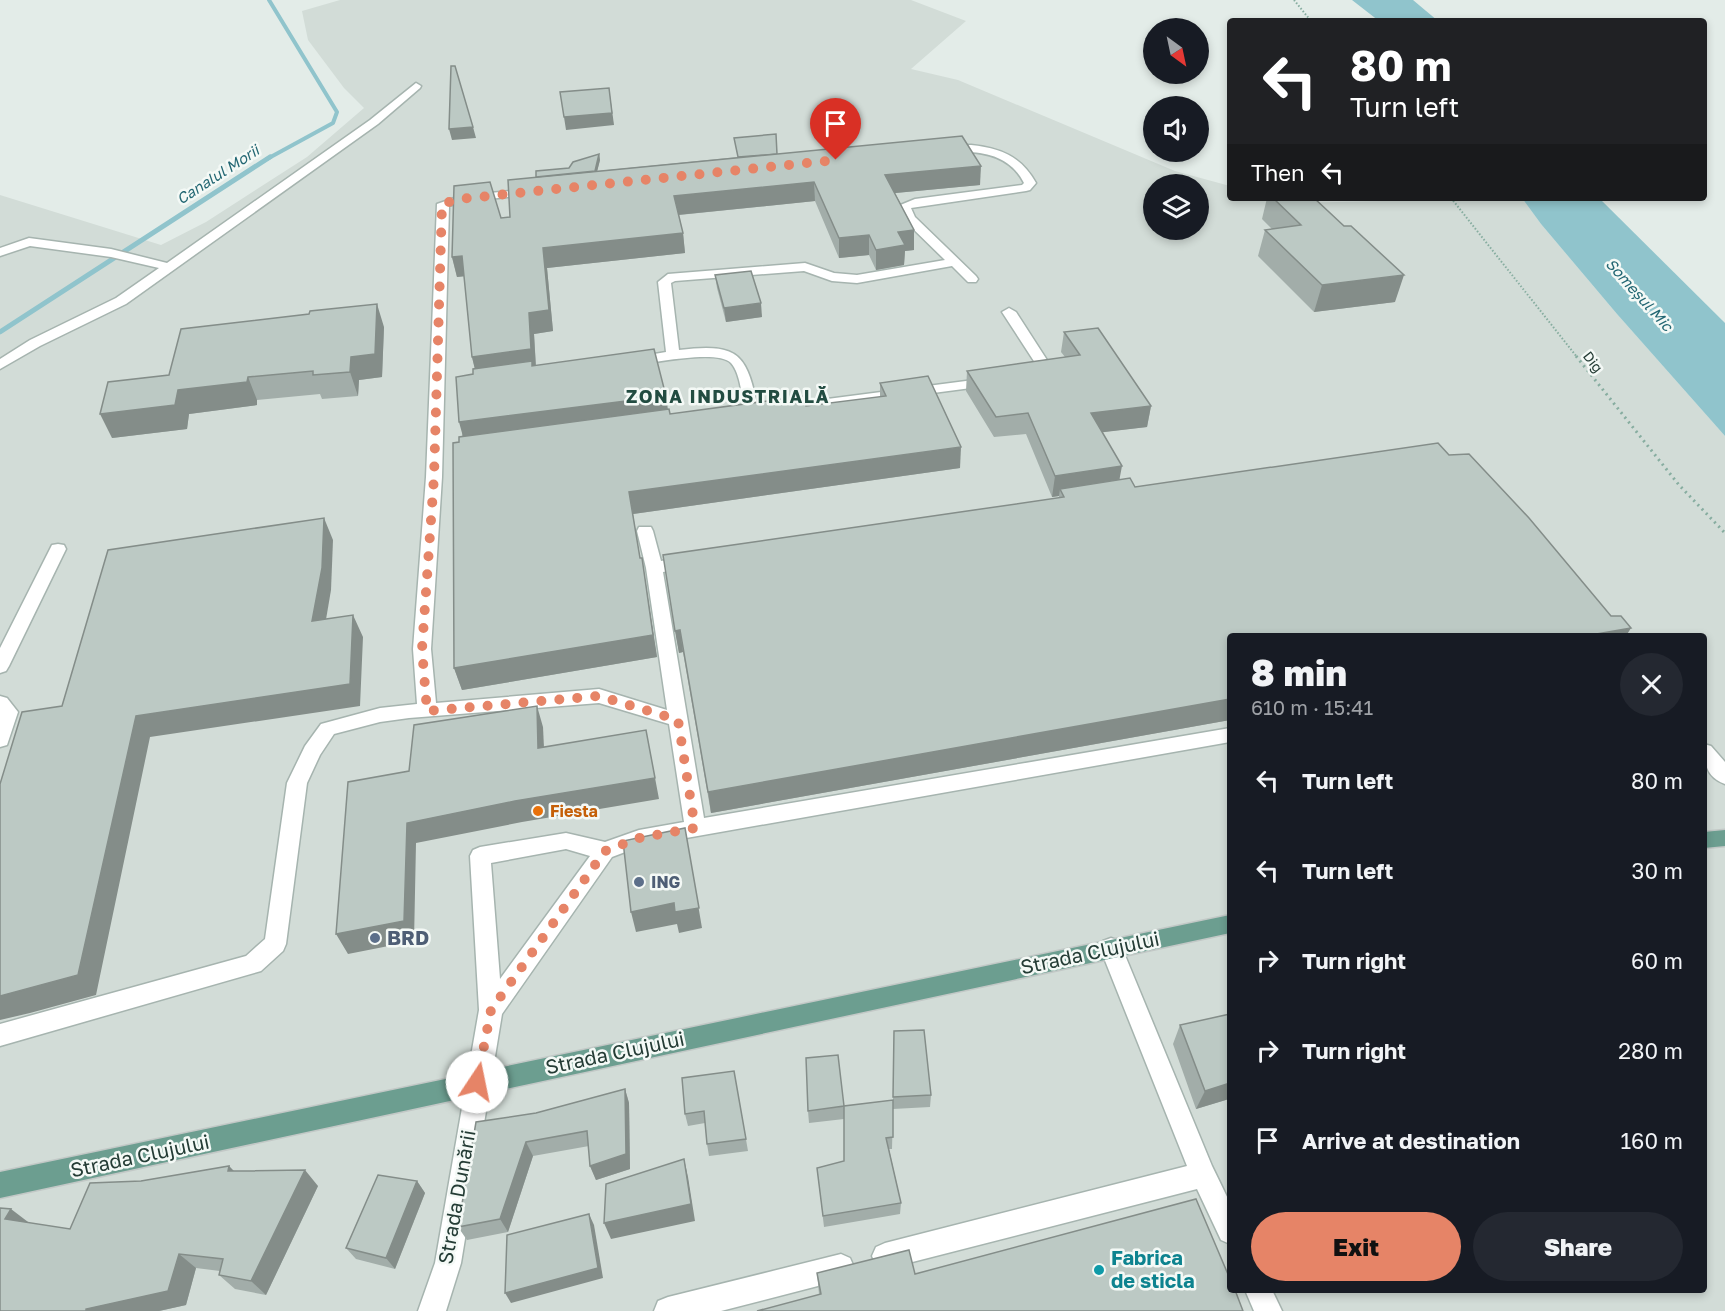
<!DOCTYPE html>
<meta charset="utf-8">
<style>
body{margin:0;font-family:"Golos Text",sans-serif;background:#242831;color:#f1f3f6;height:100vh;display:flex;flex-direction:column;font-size:22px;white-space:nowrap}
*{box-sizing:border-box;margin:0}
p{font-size:20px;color:#9ea1a6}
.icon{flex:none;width:33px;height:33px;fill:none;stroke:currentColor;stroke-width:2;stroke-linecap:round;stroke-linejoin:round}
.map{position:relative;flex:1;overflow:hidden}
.drawer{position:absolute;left:1227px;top:633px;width:480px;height:660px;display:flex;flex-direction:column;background:#171b24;border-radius:6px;box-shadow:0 3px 9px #0003}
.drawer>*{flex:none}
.banner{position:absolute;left:1227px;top:18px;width:480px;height:183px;border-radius:6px;box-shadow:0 3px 9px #0003;background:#202124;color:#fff;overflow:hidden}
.needle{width:39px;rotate:147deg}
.buttons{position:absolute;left:1143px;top:18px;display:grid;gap:12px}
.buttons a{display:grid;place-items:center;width:66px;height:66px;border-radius:50%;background:#171b24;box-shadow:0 3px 9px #0003;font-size:30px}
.pin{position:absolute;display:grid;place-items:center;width:51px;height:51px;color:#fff;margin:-62px -26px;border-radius:50% 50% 50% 0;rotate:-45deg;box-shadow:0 0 6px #0007}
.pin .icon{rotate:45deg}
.me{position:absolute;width:66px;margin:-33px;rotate:11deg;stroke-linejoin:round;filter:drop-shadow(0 0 4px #0008)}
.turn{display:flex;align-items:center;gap:21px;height:126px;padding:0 24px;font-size:27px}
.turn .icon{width:78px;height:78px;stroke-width:2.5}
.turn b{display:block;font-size:42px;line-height:51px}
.then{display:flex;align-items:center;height:57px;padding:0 24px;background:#0003;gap:12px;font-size:22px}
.round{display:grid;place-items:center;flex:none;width:63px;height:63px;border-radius:32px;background:#242831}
.headline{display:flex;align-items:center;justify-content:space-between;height:102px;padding:0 24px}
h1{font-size:36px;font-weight:800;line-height:45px}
.primary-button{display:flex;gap:12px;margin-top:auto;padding:12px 24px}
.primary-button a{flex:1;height:69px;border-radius:36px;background:#e68467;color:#111;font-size:24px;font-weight:800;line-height:69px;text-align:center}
.primary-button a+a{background:#242831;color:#f1f3f6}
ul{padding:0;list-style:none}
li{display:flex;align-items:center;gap:18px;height:90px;padding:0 24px}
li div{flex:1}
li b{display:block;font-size:22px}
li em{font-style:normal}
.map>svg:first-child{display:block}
.built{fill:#d2dcd7;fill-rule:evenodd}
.water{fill:#90c4cc}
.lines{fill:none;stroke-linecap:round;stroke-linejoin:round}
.stream-far1{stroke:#90c4cc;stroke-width:4}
.stream{stroke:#90c4cc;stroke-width:5}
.minor-casing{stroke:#a6b4af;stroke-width:3}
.major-casing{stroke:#c2c8c6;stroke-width:3}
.path-far1{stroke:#87ada0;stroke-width:2;stroke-dasharray:1.5 2;stroke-linecap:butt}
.path{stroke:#87ada0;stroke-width:3;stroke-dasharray:2 4;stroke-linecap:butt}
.minor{fill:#fff;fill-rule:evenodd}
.major{fill:#6c9e90;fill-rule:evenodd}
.wall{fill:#a2ada9}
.shaded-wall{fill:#848d89}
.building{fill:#bcc9c4;stroke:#848d89;stroke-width:1.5}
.route{stroke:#e68467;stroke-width:10;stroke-dasharray:0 18}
.food-dot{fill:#e8710a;stroke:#f4f9f6;stroke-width:2}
.service-dot{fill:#5c6f8a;stroke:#f4f9f6;stroke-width:2}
.culture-dot{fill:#0f9aa8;stroke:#f4f9f6;stroke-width:2}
.labels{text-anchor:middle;stroke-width:5;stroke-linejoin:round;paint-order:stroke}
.far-street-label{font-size:14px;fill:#243c35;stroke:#f4f9f6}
.far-water-label{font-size:15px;font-style:italic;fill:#236773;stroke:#f4f9f6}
.food-label{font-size:16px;font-weight:bold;fill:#c56008;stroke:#f4f9f6;text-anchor:start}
.service-label{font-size:16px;font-weight:bold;fill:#4e5e75;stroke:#f4f9f6;text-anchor:start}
.far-district-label{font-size:18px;font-weight:bold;letter-spacing:1.5px;fill:#224c41;stroke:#f4f9f6}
.near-service-label{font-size:20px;font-weight:bold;fill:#4e5e75;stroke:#f4f9f6;text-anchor:start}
.near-street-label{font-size:20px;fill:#243c35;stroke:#f4f9f6}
.near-culture-label{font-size:20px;font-weight:bold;fill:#0d838f;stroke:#f4f9f6;text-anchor:start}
</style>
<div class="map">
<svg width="1725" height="1311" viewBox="0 0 1725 1311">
<rect width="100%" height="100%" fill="#e3ece8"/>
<path class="built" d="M340 0H911L966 21 911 69 958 80 1175 171 1230 186V198H1274L1291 203 1522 198 1541 224 1617 314 1725 436V1311H0V195L161 245 206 222 307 157 364 108 344 88 308 40 302 11ZM1154 184H1198V230H1154ZM1230 636H1704V1290H1230Z"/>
<g class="water">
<polygon points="1352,0 1413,0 1438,21 1379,21"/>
<polygon points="1522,198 1599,198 1725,323 1725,436 1617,314 1541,224"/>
</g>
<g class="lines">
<polyline class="stream-far1" points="267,159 333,123 337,112 269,0"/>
<polyline class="stream" points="0,332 270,157"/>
<g class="minor-casing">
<g id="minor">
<polygon points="416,83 421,86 420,88 378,124 126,304 40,346 0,369 0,359 30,340 116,298 159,268 111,257 30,246 0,256 0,248 29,238 111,249 167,263 370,120"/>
<path d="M971 145C1000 148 1021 156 1036 183L1030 190 1026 191 911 208 915 217 976 276 978 279 976 282H968L952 266 857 283 832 281 804 271 675 281 671 283 679 350C742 342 747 356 759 413L752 417 745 413C742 399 741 374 731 363 718 349 650 363 631 366L624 362 631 358 666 352 658 282 668 274 805 263 834 273 857 275 945 260 906 222 898 206 915 199 1022 185 1024 183C1011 157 986 151 959 152 951 152 946 153 941 149L946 146Z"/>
<path d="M531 189 537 192 535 194 461 202 449 206 442 477 431 649 436 703 599 689 667 710 646 568 637 531 639 527H651L653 531 661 561 689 556 695 558 697 562 695 566 663 572 704 818 1230 728V742L641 846 612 857 502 1014 461 1263 446 1311H418L435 1263 479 1010 470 856 473 850 480 847 566 833 605 842 639 830 684 822 669 724 599 703 409 718 380 722 334 734 320 755 307 783 286 944 283 951 261 971 0 1046V1024L246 956 265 939 287 783 305 746 321 724 380 708 417 704 413 649 426 477 437 204 460 196ZM566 849 590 856 500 979 491 863Z"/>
<polygon points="1009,308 1016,312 1056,374 1054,377 1040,380 1033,376 1041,372 1002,312"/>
<polygon points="989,378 996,382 994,385 781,413 774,409 781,405"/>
<polygon points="58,544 64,545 66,549 9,666 6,671 0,673 0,648 50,549 52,545"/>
<polygon points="0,696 7,698 18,712 7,745 0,747"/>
<path d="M1704 744 1711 746 1725 762V784C1705 777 1704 761 1704 744Z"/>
<polygon points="1111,938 1119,941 1122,948 1212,1166 1230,1203 1230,1244 1221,1240 1197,1189 885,1269 876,1265 872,1256 876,1247 885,1243 1187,1166 1100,948 1103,941"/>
<polygon points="841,1254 850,1258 854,1267 850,1276 841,1280 721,1311 654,1311 658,1301 668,1297"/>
<polygon points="1245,1290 1272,1290 1282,1311 1254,1311"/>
</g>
</g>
<g class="major-casing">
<g id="major">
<polygon points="1725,830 1725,846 1704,848 1704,832"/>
<polygon points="1230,915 1230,933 0,1198 0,1172"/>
</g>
</g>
<g class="path-far1">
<polyline points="1294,0 1311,21"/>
<polyline points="1451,198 1577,357"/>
</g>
<polyline class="path" points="1576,356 1679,485 1725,533"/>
<use href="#minor" class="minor"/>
<use href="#major" class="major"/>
</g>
<g class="wall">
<polygon points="734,138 777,154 980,185 895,193 914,230 914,250 905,251 904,265 876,270 869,255 839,258 815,201 679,215 683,233 685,253 547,268 553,331 534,334 536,366 668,409 670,414 806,406 880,397 880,383 960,468 633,514 640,558 645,580 657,657 462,690 454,668 459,442 462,436 475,369 472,357 464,276 457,277 452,257 501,218 510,217 536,177 569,168 599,154 600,160 597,171 738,157"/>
<polygon points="1267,198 1314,198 1395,302 1314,312 1258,256 1265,230 1272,229 1262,219"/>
<polygon points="715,275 762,317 726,322 717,288"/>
<polygon points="384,327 382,377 359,380 358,396 322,399 320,394 257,400 257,405 189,414 187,429 112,438 169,375"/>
<polygon points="1064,332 1151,406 1147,427 1102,432 1120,480 1230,636 1230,720 711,813 683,652 679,653 663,555 1059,498 1059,496 1052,497 1026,434 994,437 966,391 967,371 1065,357 1061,352"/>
<polygon points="1230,1014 1230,1102 1229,1099 1196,1109 1173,1044 1180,1025"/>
<polygon points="894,1031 931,1095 930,1107 893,1109 892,1149 889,1149 901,1203 900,1214 824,1227 817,1168 844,1161 844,1119 809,1123 808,1111 893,1100"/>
<polygon points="734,1071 748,1151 709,1156 707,1144 705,1123 688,1126 685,1114"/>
<polygon points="625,1089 629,1103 630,1169 596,1180 590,1166 589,1146 533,1156 508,1232 467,1240 458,1227 536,1113"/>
<polygon points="229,1166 234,1171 318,1186 266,1295 235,1289 219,1275 220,1271 196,1268 186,1305 159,1311 0,1311 70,1229 141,1181"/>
<polygon points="417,1181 425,1193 395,1269 356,1259 346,1248"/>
<polygon points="817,1273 915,1274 819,1294"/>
</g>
<g class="shaded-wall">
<polygon points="609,88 614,125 566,130 564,117"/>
<polygon points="473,127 476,138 452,140 449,129"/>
<polygon points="599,154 600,160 595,180 594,173"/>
<polygon points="981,166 980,185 885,194 885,175"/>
<polygon points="814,182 815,201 677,215 674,196"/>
<polygon points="914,230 914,250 905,251 904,265 876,270 876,250 898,232"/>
<polygon points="683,233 685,253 547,268 553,331 534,334 536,370 477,378 472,357 529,313 543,248"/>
<polygon points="869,235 869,255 839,258 839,238"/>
<polygon points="462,256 467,276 457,277 452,257"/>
<polygon points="1404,275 1395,302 1314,312 1322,285"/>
<polygon points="761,303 762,317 726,322 724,308"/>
<polygon points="377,304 384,327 382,377 359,380 358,396 350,372 351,357"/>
<polygon points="248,377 257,400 257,405 189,414 187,429 112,438 100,414 178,390"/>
<polygon points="666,396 669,417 465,444 459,422"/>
<polygon points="1151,406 1147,427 1088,434 1091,413"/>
<polygon points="961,447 960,468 633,514 629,492"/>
<polygon points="1122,466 1118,487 1060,489 1059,496 1052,497 1055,476"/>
<polygon points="324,518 333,540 331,590 322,643 312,621"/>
<polygon points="642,558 657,657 462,690 454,668"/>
<polygon points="353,615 363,637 360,706 150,737 96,995 30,1013 0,1020 0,996 136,716"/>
<polygon points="1631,628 1626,636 1585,636"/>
<polygon points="680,630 683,652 679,653 675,631"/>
<polygon points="1230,699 1230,720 711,813 708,792"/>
<polygon points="537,706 543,727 545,769 538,748"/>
<polygon points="646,730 659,799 522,822 416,843 414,941 348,954 336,934 407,823"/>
<polygon points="685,828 702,928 679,933 677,924 636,932 631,912"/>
<polygon points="1230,1083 1230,1097 1229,1099 1196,1109 1205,1091"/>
<polygon points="625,1089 629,1103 630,1169 596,1180 590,1166"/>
<polygon points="526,1142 533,1156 508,1232 500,1219"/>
<polygon points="684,1159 688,1177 695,1221 611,1239 604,1223"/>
<polygon points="229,1166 244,1182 228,1171"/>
<polygon points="305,1170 318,1186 266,1295 251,1281"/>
<polygon points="417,1181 425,1193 395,1269 386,1258"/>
<polygon points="11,1209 32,1225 5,1219"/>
<polygon points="589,1214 594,1225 603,1278 511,1303 505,1293"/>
<polygon points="179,1254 196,1268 186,1305 159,1311 86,1311 86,1309"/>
</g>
<g class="building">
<polygon points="451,66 455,66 473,127 449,129"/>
<polygon points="609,88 612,113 564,117 560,92"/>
<polygon points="776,134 777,154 738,157 734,138"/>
<polygon points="962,136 981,166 885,175 914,230 898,232 905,245 876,250 869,235 839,238 814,182 674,196 683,233 543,248 549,310 529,313 531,349 472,357 462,256 452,257 454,186 490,182 501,218 510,217 508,180"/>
<polygon points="599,154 595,171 536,177 536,171 569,168 573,162"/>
<polygon points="1273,198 1314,198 1344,226 1351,226 1404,275 1322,285 1265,230 1301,225"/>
<polygon points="751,271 761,303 724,308 715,275"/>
<polygon points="377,304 375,354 351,357 350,372 313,375 313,371 248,377 247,382 178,390 175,405 100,414 108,382 169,375 181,329 309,314 310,311"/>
<polygon points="1098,328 1151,406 1091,413 1122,466 1055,476 1028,413 996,417 967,371 1080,355 1064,332"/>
<polygon points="654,349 666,396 459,422 456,377 473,374 473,369 532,361 532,366"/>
<polygon points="928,376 961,447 629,492 640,558 642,558 653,635 454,668 453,443 459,442 459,437 669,409 670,414 804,396 806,406 886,396 880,383"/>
<polygon points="1438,443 1449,455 1469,454 1529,518 1611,616 1621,616 1631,628 1585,636 1230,636 1230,699 708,792 680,630 675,631 663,555 1064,497 1060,489 1130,478 1135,487"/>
<polygon points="324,518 322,568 312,621 353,615 350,684 136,716 78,975 0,996 0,784 22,712 62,706 108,550"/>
<polygon points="537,706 538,748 646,730 655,778 515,801 407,823 404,921 336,934 348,782 409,771 414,725"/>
<polygon points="685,828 699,908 675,912 674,903 631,912 623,841"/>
<polygon points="1230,1014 1230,1083 1205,1091 1180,1025"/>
<polygon points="924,1030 931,1095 893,1097 894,1031"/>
<polygon points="838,1055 844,1106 808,1111 806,1058"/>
<polygon points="734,1071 746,1139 707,1144 704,1111 685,1114 682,1078"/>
<polygon points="625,1089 626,1154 590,1166 587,1131 526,1142 500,1219 458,1227 476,1122 536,1113"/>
<polygon points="893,1100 893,1137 886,1138 901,1203 823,1216 817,1168 844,1161 844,1106"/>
<polygon points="684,1159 691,1204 604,1223 606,1184"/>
<polygon points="229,1166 228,1171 305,1170 251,1281 219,1275 223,1259 179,1254 168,1291 86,1309 86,1311 0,1311 0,1208 11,1209 5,1219 70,1229 90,1183 141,1181"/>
<polygon points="378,1175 417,1181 386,1258 346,1248"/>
<polygon points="1196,1199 1230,1279 1230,1290 1235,1290 1243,1311 757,1311 821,1294 817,1273 909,1250 915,1274"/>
<polygon points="589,1214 598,1268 505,1293 507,1235"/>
</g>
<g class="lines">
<polyline class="route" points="477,1082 491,1010 605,851 639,838 695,828 678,720 599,696 427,711 422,649 434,477 442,204 460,199 836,160"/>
</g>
<circle class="food-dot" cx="538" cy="811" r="6"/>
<g class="service-dot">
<circle cx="639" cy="882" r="6"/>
<circle cx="375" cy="938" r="6"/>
</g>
<circle class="culture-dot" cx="1099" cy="1270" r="6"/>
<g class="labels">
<g class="far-street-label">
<text transform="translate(1593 362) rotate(52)" y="5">Dig</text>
</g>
<g class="far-water-label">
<text transform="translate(218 175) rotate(-33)" y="5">Canalul Morii</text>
<text transform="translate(1639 295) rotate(48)" y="5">Someșul Mic</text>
</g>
<g class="food-label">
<text x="550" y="817">Fiesta</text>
</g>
<g class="service-label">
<text x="651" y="888">ING</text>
</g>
<g class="far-district-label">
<text x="728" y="403">ZONA INDUSTRIALĂ</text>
</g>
<g class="near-service-label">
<text x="387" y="945">BRD</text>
</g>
<g class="near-street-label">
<text transform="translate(1090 953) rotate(-12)" y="7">Strada Clujului</text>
<text transform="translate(615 1053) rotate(-12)" y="7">Strada Clujului</text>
<text transform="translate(140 1156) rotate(-12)" y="7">Strada Clujului</text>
<text transform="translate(457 1197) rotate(-80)" y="7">Strada Dunării</text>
</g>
<g class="near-culture-label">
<text x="1111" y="1265">Fabrica<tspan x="1111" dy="23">de sticla</tspan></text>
</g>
</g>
</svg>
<div class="buttons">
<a><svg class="needle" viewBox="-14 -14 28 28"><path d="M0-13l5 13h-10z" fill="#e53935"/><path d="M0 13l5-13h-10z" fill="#9ea1a6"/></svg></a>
<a><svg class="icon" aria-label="sound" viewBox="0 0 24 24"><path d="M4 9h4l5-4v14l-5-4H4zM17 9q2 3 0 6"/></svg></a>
<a><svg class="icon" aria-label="layers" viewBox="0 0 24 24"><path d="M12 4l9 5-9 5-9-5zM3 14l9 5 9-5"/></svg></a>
</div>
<div class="pin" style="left:836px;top:160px;background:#d93025"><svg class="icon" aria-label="arrive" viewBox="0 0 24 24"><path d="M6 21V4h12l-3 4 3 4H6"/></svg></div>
<svg class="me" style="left:477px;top:1082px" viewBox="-20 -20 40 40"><circle r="19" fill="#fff"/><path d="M0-13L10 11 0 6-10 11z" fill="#e68467"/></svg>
<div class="banner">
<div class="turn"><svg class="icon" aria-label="left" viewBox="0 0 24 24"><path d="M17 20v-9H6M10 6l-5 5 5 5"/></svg><div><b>80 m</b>Turn left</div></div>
<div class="then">Then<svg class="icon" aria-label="left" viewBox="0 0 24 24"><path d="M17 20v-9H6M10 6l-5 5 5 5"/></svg></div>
</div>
<section class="drawer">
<div class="headline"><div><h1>8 min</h1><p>610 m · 15:41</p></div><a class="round"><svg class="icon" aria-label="close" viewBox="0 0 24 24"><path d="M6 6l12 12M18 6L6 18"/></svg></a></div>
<ul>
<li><svg class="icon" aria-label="left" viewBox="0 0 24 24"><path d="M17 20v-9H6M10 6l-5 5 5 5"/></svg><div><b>Turn left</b></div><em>80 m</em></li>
<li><svg class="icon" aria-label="left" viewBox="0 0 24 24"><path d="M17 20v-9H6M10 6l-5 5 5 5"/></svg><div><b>Turn left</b></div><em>30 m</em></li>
<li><svg class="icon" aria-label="right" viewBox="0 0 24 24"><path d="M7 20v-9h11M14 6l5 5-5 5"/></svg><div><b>Turn right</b></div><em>60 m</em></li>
<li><svg class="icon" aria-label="right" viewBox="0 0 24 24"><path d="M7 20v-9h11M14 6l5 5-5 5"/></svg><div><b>Turn right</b></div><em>280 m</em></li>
<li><svg class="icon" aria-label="arrive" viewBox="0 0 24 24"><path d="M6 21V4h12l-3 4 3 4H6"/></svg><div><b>Arrive at destination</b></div><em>160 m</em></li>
</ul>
<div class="primary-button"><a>Exit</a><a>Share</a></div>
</section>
</div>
